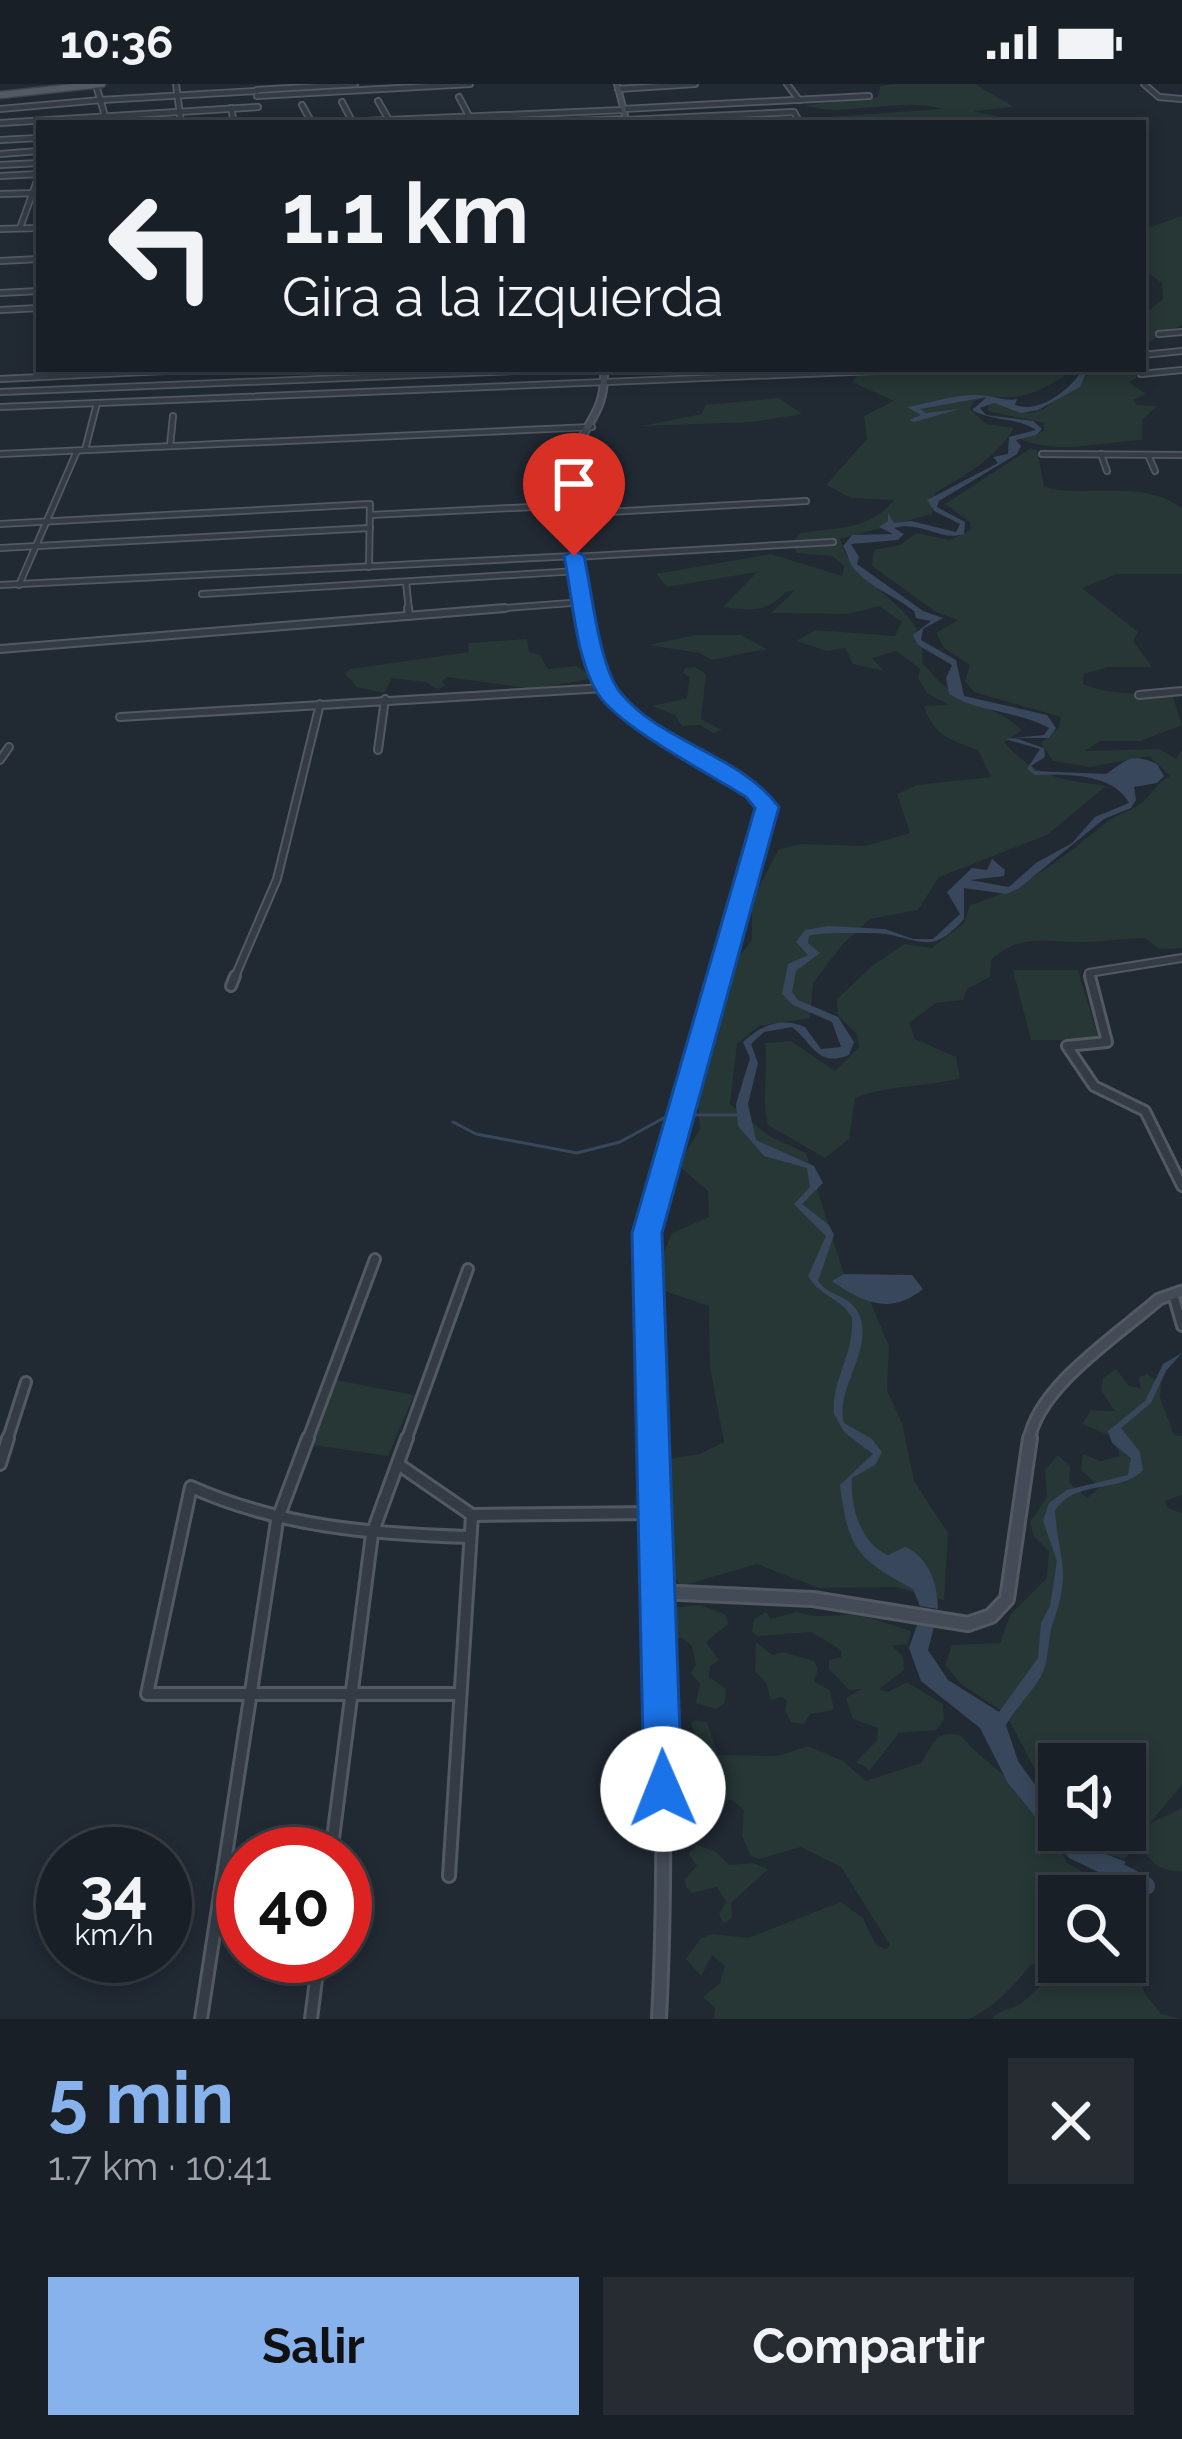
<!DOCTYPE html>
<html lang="es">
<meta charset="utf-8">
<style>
body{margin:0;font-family:Raleway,sans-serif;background:#262c32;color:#f1f3f6;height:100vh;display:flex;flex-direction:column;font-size:45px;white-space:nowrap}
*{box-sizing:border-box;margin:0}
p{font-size:39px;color:#9fa2a7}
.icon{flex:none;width:66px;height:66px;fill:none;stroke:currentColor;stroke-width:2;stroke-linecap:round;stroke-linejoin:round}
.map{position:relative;height:1935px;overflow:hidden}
.panel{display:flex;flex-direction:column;background:#191f26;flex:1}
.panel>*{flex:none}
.banner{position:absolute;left:36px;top:36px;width:1110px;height:252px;border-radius:0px;box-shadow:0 6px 18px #0003,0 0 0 3px #373d43;background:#191f26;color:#f1f3f6;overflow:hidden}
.fabs{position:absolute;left:1038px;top:1659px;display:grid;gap:24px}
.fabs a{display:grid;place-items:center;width:108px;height:108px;border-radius:0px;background:#191f26;box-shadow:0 6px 18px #0003,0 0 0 3px #373d43;font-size:60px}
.speed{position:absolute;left:36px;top:1743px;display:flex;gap:24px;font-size:60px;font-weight:700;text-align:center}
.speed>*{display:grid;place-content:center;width:156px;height:156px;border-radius:50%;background:#191f26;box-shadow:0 6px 18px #0003,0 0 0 3px #373d43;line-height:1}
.speed small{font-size:30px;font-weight:400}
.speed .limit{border:18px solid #d22;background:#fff;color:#111}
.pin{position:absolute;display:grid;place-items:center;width:102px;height:102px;color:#fff;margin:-123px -51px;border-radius:50% 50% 50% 0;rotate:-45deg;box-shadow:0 0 12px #0007}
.pin .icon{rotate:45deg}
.me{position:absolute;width:132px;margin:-66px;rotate:359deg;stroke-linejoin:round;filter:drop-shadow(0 0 9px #0008)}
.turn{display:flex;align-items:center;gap:42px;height:252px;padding:0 48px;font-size:54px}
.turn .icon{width:156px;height:156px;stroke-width:2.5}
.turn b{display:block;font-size:84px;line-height:102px}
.round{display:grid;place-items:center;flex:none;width:126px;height:126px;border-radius:0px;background:#262c32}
.head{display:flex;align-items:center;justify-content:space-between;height:204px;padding:0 48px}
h1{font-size:72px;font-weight:700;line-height:90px;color:#88b2ec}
.button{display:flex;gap:24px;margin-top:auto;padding:24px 48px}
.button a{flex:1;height:138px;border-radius:0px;background:#88b2ec;color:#111;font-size:48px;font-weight:700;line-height:138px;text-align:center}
.button a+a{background:#262c32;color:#f1f3f6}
.status{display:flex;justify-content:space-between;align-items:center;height:84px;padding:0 60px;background:#191f26;direction:ltr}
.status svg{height:33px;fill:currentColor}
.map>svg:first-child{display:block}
.green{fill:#263736}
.water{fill:#38475b}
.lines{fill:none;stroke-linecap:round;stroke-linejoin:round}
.stream{stroke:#38475b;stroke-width:3}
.river{stroke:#38475b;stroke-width:18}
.street-far3-casing{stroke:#525962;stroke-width:8}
.street-far2-casing{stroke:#525962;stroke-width:10}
.street-far1-casing{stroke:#525962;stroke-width:14}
.street-casing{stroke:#525962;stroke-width:16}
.secondary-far4-casing{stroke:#525962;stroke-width:8}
.secondary-far3-casing{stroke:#525962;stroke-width:10}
.secondary-far2-casing{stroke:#525962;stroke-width:12}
.secondary-far1-casing{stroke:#525962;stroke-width:15}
.secondary-casing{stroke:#525962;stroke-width:18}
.primary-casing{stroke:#3e444e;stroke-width:9}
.street-far3{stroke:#343b44;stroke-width:4.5}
.street-far2{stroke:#343b44;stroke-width:6}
.street-far1{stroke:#343b44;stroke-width:8}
.street{stroke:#343b44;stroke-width:10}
.secondary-far4{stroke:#434b57;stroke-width:4.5}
.secondary-far3{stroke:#434b57;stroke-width:6}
.secondary-far2{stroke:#434b57;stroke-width:8}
.secondary-far1{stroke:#434b57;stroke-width:9}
.secondary{stroke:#434b57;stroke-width:12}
.primary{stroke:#525a64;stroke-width:6}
.route{fill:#1a73e8;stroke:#114b97;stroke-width:3}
</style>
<div class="status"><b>10:36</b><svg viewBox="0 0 49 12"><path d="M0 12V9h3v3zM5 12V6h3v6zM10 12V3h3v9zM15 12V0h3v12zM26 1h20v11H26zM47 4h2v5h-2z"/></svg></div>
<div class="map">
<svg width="1182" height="1935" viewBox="0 0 1182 1935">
<rect width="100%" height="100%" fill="#212933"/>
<g class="green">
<path d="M893 0H975L1014 23 973 27 1023 39H802L800 35 942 25C902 12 843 35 805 21L878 13 880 2Z"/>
<polygon points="1182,132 1182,241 1143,261 1143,231 1163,215 1162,199 1143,185 1148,144"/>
<path d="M1143 283 1148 287 1129 298 1146 310 1133 316 1137 321 1157 322 1142 336V356C1101 358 1059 371 1020 355L1044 347V339L988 327 989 318 1030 329 1044 325 1095 285Z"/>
<path d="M950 285H1074C1056 298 1035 311 1012 313 998 314 989 312 974 317L970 325 986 340 1014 344C994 376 967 390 935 409L932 430 840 455C853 507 931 520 922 579 934 591 945 606 960 613 985 626 999 625 1022 646L1004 658C1036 694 1060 695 1106 702L1047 751 939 793 918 826 870 835 843 860 813 899 810 934 759 942 737 960 730 1020 769 1052 806 1069 843 1188 870 1217 889 1262 887 1307 902 1339 914 1397 948 1449 944 1516 895 1503 819 1504 757 1480 681 1502 659 1472 669 1417 660 1376 700 1370 724 1358 710 1284 709 1222 650 1202 672 1149 709 1133 708 1107 678 1081 700 1045 696 1001 711 978 709 925 724 891 752 856V816L779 765 802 760 865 762 910 749 897 710 917 701 991 693 978 666C951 656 933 652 924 622L949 621 927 609 918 594 920 585 897 567 872 574 884 587 853 580 845 564 827 567 796 557 816 546 895 552 902 538 879 522 849 530 771 529 794 507 786 508C766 529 750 527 723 523L757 488 667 503 656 490 771 470 842 492 844 482 832 472 797 469 791 459 801 449C838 443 868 447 894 416L851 414 826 401 867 355 864 332 894 317 852 298 859 290H950Z"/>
<polygon points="779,314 802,330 753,338 642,342 702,330 705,321"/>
<path d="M1031 364 1037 366 1044 402 1051 405C1096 411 1146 397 1182 424V490H1117L1082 504 1138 548 1133 557 1152 583H1108L1084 590 1083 600C1111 612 1141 608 1173 613L1182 641 1140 657H1100L1085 667 1159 665 1176 675 1182 666V864L1159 865 1145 854C1124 854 1104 858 1084 858 1047 859 1021 848 991 876L990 893 967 905 963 916 936 919 909 939 915 955 956 973 960 994C924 1004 890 1000 855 1014L849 1055 825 1074 768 1041C761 1013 769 988 765 959L791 957 835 987 859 963 857 950 838 932 837 915 872 882 905 860 932 864 964 839 970 821C1025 805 1060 776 1104 740 1116 730 1133 727 1144 717 1155 707 1156 699 1170 692L1149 672 1090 683 1053 677 1041 659 1059 643 1061 633 974 608 965 597 970 581 944 564 936 549 958 536 936 528 872 482 874 466 900 461 916 449 950 456 971 446 970 438 945 420Z"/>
<polygon points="695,551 741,551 767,565 712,576 699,569 649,561"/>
<polygon points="527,555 529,568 540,571 548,585 576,582 595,594 533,605 447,593 442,597 445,602 437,605 426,598 392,594 384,609 357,603 345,590 350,585 469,568 468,559"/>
<polygon points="695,583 706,590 701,635 722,646 713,649 700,641 682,642 675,631 652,622 687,614 690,593 683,589 685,584"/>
<polygon points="1013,886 1078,886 1099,956 1031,956"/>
<path d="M1116 1285 1129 1302 1141 1304 1139 1293 1147 1290 1161 1299 1160 1314 1174 1351 1182 1352V1411L1165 1417 1168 1424 1182 1429V1701L1149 1740 1182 1724V1788C1159 1786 1151 1781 1141 1759L1124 1775 1098 1768 1081 1746H1125V1680H1059V1703L1036 1687 1005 1629 961 1600 945 1581 952 1561 1000 1559 1010 1531 1047 1494 1049 1467 1033 1451 1030 1438 1047 1413 1045 1386 1058 1371 1070 1382 1069 1398 1087 1414 1100 1403 1081 1386 1083 1370 1101 1377 1120 1372 1113 1353 1082 1340 1091 1326 1115 1327 1101 1306 1103 1294Z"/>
<polygon points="336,1296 414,1311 388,1372 306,1360"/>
<polygon points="700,1521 725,1530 728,1540 706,1558 719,1576 710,1582 709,1593 726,1605 725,1619 716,1625 696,1619 700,1600 691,1589 696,1580 692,1562 682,1554 663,1556 651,1551 651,1540 678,1523"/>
<path d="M766 1528 771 1535 797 1528C820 1537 842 1527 865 1533 880 1537 896 1542 911 1547L908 1560 892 1562 903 1573 904 1586 879 1605 888 1608 907 1598 943 1620 944 1636 936 1646 899 1649 870 1686 856 1678 877 1656 878 1644 853 1635 846 1614 862 1605 849 1606 829 1585V1576L841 1573V1566L811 1548 758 1552 752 1548 754 1535Z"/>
<polygon points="756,1558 772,1571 783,1568 814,1577 818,1585 814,1598 830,1606 834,1626 810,1630 804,1640 791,1638 785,1626 787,1617 782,1613 771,1616 766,1599 755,1587"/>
<path d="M696 1637 707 1638 718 1671 778 1672 808 1662 843 1677 866 1697 921 1679C933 1662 934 1644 961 1652 982 1677 1009 1691 1030 1717 1038 1727 1034 1742 1044 1751 1056 1763 1061 1764 1067 1779L1081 1787 1080 1795 1099 1812H1059V1865C1050 1872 1033 1878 1026 1886 1012 1905 991 1925 969 1935H714L715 1924 703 1913 720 1899 725 1882 712 1871 701 1892 686 1875 701 1854 713 1850 748 1854 841 1818 863 1834 876 1861 886 1865 890 1861 841 1783 801 1763 759 1775 751 1772 742 1752 744 1726 733 1717 703 1711 699 1703 689 1700 679 1713 667 1716 668 1687 695 1674 700 1666 691 1639Z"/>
<polygon points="697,1761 716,1768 729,1781 753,1779 768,1785 731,1819 732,1833 723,1840 719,1830 726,1818 717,1803 692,1809 686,1803 685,1795 697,1782 688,1770"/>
<path d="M1125 1844 1145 1910 1161 1930 1181 1935H992C1001 1924 1014 1926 1024 1917 1065 1880 1069 1878 1125 1878Z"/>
</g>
<g class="water">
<path d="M1083 285H1088L1080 303 1038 326 1021 329 994 319 980 324 986 331 1033 337 1042 345 1036 351 1016 356 1021 362 1017 370 939 417 937 423 965 438 964 450C940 458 921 436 894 444L904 450 898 456 851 460 859 473 857 480 923 527 943 534 923 545 921 556 956 576 964 612 1047 631 1056 644 1049 654H1015L1044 664 1045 673 1031 682 1035 687 1106 690C1126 677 1129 668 1157 680L1164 692 1157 699 1134 703 1136 716 1131 724 1104 735 1018 805 1006 810 964 804V835C933 870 923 857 886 850 874 849 818 848 809 852L808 859 820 869 796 887 792 908 798 916 838 933 854 958 849 971C817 984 813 959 792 943L764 948 751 960 758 979 748 1020 756 1056 814 1082 823 1099 802 1120 829 1141 834 1151 818 1197C828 1212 846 1210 856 1225 879 1261 834 1303 844 1339L872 1355 882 1368 875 1381 852 1394C850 1423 861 1460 888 1471L905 1463C929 1473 938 1501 938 1525L920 1522 913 1505C857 1475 848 1465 840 1401L873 1370 845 1349 834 1330C831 1296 854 1273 852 1234 843 1215 819 1212 808 1192L826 1152 794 1120 810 1103 807 1084 764 1072 738 1042 736 1020 750 974 743 958C761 941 781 933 805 943L821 965 841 963 832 938 793 921 782 910 788 880 808 871 796 858 805 846 828 842 885 845 913 855H933L960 830 947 808 972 784 987 786 992 775 1005 786 1004 792 970 796 1009 803 1036 779 1072 759 1095 733 1129 719C1113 689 1067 690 1035 691L1027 685 1040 665 1005 655 1044 651 1049 644C1016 626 979 629 949 610L946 594 952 581 918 561 913 551 931 537 916 534 914 527C895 512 871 504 856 487 848 479 849 472 843 462L852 451 893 450 879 443 888 437V429L894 439 911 437 956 448 960 440 934 427 927 416 998 379 993 373 1008 370 1009 353 1036 346C1017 333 994 338 972 326L987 313 920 325 926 329 960 325 914 338 909 336 921 331 907 323C931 319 951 311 977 311 992 311 1004 318 1017 315L1015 321C1040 330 1070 306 1083 285Z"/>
<path d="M844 1190 912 1191 923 1205C890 1232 862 1218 832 1197Z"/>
<path d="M1182 1269 1166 1287 1151 1319 1121 1344 1140 1368 1143 1386C1120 1410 1074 1395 1055 1427 1059 1479 1072 1484 1053 1539 1047 1556 1050 1577 1040 1594 1030 1610 1016 1624 1006 1641L1018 1677 1059 1734V1746H1070L1088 1763 1126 1778 1111 1794 1069 1774 1008 1699 980 1644 921 1597 909 1564 917 1541 934 1543 928 1566 948 1596 999 1628 1038 1574 1041 1539 1050 1522 1057 1477 1043 1437 1049 1419 1067 1406 1128 1391 1131 1374 1112 1359 1108 1347 1145 1317 1163 1280Z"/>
</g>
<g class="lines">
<g class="stream">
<polyline points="691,1031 737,1031"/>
<polyline points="453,1038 476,1050 577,1069 620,1058 671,1030"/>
</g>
<polyline class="river" points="1102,1779 1146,1802"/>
<g class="street-far3-casing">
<g id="street-far3">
<polyline points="176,0 181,39"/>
<polyline points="787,0 799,16"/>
<polyline points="1144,0 1159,13 1182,15"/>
<polyline points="96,1 107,39"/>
<polyline points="618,5 695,0"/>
<polyline points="257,6 355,0"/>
<polyline points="257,12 470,0"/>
<polyline points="459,13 469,32"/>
<polyline points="101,16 257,7"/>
<polyline points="378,17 389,36"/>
<polyline points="342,18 352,37"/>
<polyline points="302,21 312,39"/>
<polyline points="231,24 234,39"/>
<polyline points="0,25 101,16"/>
<polyline points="623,25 869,12"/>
<polyline points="626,36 794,28 800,39"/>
<polyline points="0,39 258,23"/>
<polyline points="318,39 623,26"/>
<polyline points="520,39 626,35"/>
<polyline points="0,56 39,54"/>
<polyline points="0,70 39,67"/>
<polyline points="0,81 39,79"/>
<polyline points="0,92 39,90"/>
<polyline points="0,110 39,109"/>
<polyline points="20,144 39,91"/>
<polyline points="0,145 39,144"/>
<polyline points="0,177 39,175"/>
<polyline points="0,209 39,207"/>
<polyline points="0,226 39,224"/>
<polyline points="1159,250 1182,248"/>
<polyline points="1143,271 1182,267"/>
<polyline points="1141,290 1182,286"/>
<polyline points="0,295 206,285"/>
<polyline points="0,308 565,285"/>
<polyline points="0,323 923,285"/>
<polyline points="170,362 173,332"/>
<polyline points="85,366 97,319"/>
<polyline points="0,370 592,343"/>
<polyline points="1042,370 1182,371"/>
<polyline points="1101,370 1107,387"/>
<polyline points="1148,371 1155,387"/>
<polyline points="572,430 806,417"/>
<polyline points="370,431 573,421"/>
<polyline points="0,440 370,420 369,483"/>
<polyline points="0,464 370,444"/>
<polyline points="574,473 833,458"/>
<polyline points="406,498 409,527"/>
<polyline points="0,501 574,472"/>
<polyline points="19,501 77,367"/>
<polyline points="202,510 577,487"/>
<polyline points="467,527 584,518"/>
</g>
</g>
<g class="street-far2-casing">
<g id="street-far2">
<polyline points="408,524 409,532"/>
<polyline points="0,565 505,524"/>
<polyline points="1139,611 1182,607"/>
<polyline points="120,633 605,604"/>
<polyline points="378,666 385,615"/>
<polyline points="0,676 9,663"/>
<polyline points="234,895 277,795 320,620"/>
<polyline points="1091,895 1089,889 1182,874"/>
</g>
</g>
<g class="street-far1-casing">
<g id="street-far1">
<polyline points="1090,892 1107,958 1067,962 1094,1002 1145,1027 1182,1102"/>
<polyline points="231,902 235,892"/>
<polyline points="1173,1210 1182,1242"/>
<polyline points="7,1357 26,1298"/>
<polyline points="307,1357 375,1175"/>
<polyline points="406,1357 468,1185"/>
</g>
</g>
<g class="street-casing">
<g id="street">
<polyline points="0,1380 8,1354"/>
<polyline points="398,1380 472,1431 655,1429"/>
<path d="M459 1610H147L191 1403C281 1443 372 1450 469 1453"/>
<polyline points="331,1770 372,1450 407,1354"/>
<polyline points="449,1792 472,1431"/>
<polyline points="201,1935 277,1437 308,1354"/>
<polyline points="311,1935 319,1872"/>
</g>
</g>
<g class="secondary-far4-casing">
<polyline id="secondary-far4" points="617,0 627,39"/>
</g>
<g class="secondary-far3-casing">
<path id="secondary-far3" d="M583 527C575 479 565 423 575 374 583 337 606 332 604 285"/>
</g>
<g class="secondary-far2-casing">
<path id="secondary-far2" d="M583 524C606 651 667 647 760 712L767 730 720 895"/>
</g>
<g class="secondary-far1-casing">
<g id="secondary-far1">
<polyline points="653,1357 647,1149 721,892"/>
<path d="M1029 1357C1037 1303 1118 1251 1159 1215L1182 1207"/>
</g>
</g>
<g class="secondary-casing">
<g id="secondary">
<path d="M653 1354C659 1547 669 1741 659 1935"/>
<polyline points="657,1508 813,1515 968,1540 991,1532 1007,1515 1030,1354"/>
</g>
</g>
<g class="primary-casing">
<polyline id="primary" points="0,11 102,0"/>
</g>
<use href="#street-far3" class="street-far3"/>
<use href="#street-far2" class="street-far2"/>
<use href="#street-far1" class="street-far1"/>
<use href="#street" class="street"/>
<use href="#secondary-far4" class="secondary-far4"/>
<use href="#secondary-far3" class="secondary-far3"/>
<use href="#secondary-far2" class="secondary-far2"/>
<use href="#secondary-far1" class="secondary-far1"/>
<use href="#secondary" class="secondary"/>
<use href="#primary" class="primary"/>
</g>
<path class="route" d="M574 466 584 472C592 507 599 582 620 608 661 659 740 670 779 723L662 1149 682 1705 676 1717 663 1723 650 1717 644 1705 632 1149 755 724 746 713C710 690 620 644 598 610 575 574 573 514 564 472Z"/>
</svg>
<div class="fabs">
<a><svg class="icon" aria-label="sound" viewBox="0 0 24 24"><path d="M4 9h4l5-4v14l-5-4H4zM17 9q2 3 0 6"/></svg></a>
<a><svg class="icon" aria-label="search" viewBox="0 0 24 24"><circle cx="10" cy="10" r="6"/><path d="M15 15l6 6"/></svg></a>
</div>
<div class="speed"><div>34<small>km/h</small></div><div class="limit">40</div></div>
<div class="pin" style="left:574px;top:472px;background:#d93025"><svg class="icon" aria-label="arrive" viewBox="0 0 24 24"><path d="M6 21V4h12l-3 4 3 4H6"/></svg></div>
<svg class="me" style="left:663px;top:1705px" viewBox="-20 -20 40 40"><circle r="19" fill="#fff"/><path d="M0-13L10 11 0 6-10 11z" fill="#1a73e8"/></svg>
<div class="banner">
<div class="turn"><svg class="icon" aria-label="left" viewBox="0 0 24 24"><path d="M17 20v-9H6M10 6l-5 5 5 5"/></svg><div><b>1.1 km</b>Gira a la izquierda</div></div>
</div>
</div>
<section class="panel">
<div class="head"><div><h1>5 min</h1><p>1.7 km · 10:41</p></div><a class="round"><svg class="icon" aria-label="close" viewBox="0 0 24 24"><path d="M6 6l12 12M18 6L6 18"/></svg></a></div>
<div class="button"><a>Salir</a><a>Compartir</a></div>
</section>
